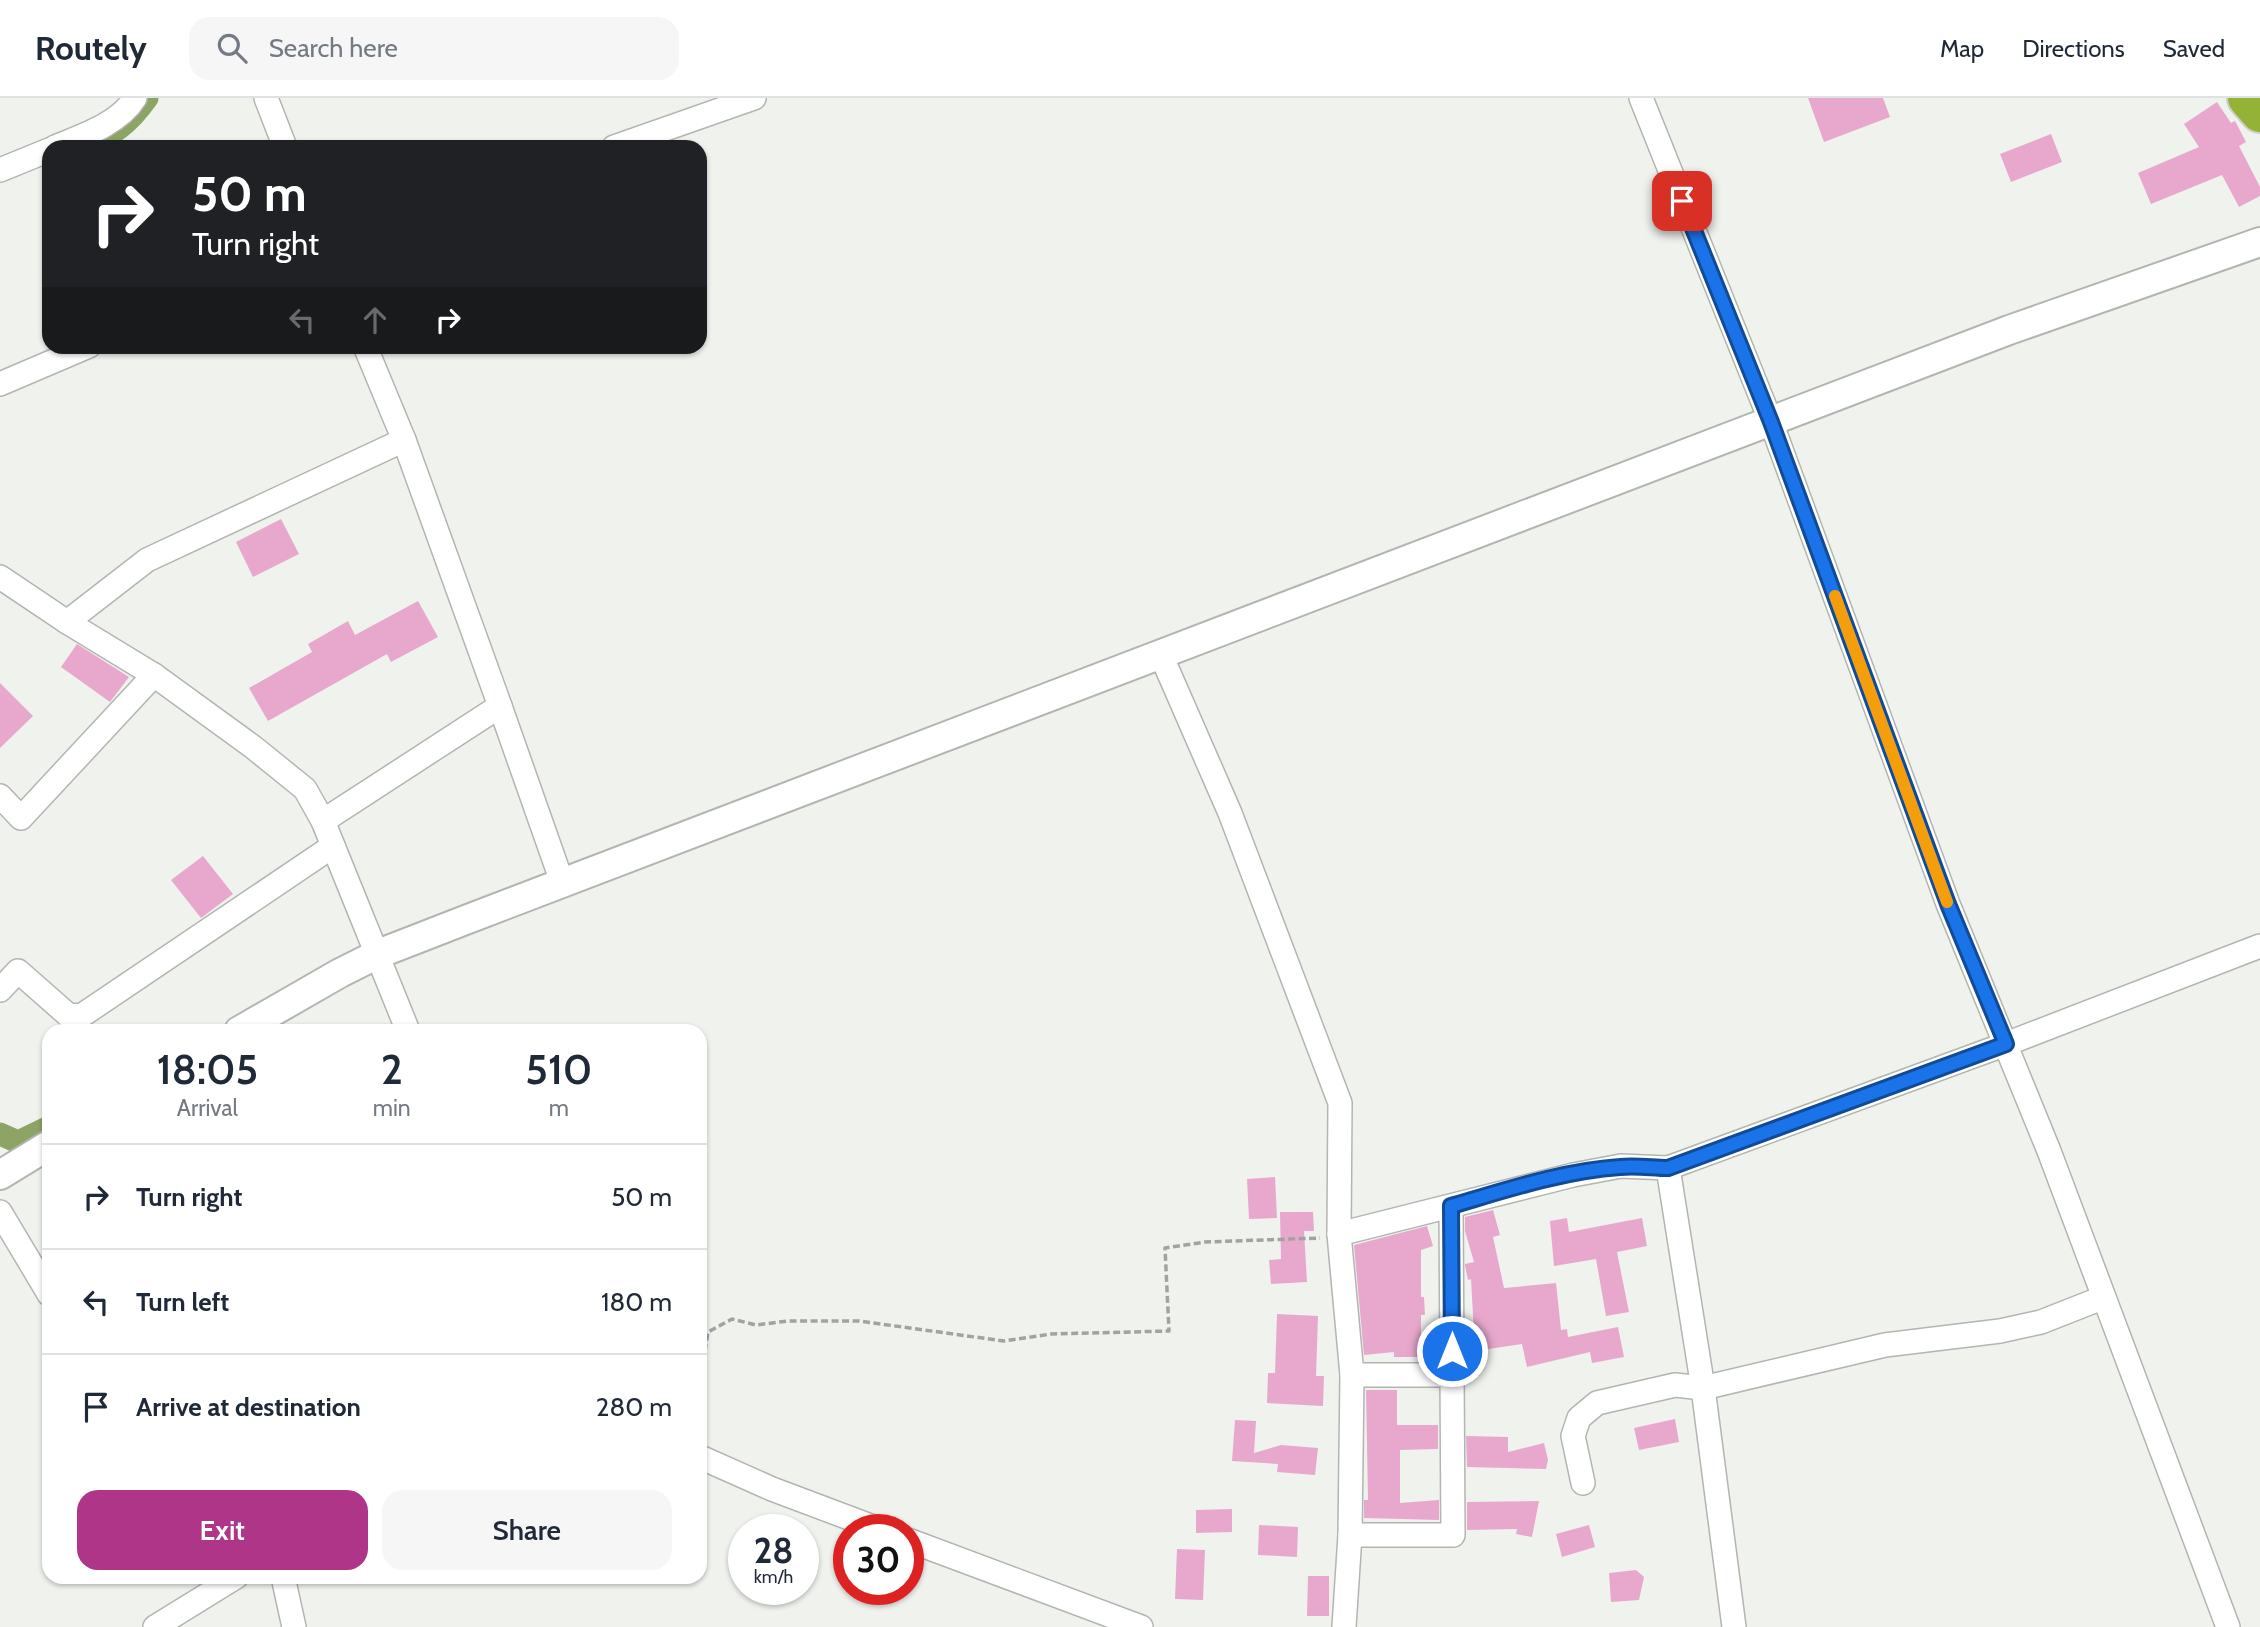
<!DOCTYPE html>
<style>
body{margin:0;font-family:Cabin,sans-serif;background:#f6f6f7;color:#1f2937;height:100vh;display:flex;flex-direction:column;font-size:26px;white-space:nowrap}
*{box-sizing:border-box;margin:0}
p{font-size:23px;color:#747a83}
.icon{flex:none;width:38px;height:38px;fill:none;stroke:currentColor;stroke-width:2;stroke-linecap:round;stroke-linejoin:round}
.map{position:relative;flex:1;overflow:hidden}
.panel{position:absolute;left:42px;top:926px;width:665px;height:560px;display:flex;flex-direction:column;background:#fff;border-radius:21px;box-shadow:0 2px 5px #0004}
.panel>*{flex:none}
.top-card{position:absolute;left:42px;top:42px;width:665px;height:214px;border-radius:21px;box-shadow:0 2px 5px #0004;background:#202124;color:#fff;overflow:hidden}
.speed{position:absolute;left:728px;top:1416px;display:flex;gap:14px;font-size:35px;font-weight:700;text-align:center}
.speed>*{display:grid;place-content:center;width:91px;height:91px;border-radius:50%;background:#fff;box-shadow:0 2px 5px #0004;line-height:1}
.speed small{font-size:18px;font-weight:400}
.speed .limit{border:10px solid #d22;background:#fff;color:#111}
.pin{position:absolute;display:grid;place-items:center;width:60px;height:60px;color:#fff;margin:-30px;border-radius:14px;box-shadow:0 4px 10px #0006}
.me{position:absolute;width:77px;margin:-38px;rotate:0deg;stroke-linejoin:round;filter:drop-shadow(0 0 5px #0008)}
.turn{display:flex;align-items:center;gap:24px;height:147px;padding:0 35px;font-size:32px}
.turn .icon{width:91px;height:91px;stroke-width:2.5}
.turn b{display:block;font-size:49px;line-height:60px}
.lanes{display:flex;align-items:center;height:66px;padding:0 35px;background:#0003;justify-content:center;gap:35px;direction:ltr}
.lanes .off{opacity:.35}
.eta{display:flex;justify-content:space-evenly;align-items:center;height:119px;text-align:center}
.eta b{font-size:42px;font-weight:600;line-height:49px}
.primary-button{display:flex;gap:14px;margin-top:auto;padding:14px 35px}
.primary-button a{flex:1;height:80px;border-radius:21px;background:#af3588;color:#fff;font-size:28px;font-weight:600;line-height:80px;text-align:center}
.primary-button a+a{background:#f6f6f7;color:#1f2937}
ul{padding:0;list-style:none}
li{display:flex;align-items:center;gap:21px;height:105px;padding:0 35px;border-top:2px solid #e0e1e3}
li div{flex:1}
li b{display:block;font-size:26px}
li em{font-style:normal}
header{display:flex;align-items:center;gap:42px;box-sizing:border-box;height:98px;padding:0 35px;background:#fff;border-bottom:2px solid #e0e1e3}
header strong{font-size:33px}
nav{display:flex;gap:38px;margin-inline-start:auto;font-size:24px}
.search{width:490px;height:63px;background:#f6f6f7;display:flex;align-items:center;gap:18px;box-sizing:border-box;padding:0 24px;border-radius:21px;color:#747a83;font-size:26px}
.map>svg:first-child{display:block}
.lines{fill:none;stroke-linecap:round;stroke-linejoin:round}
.canal{stroke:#8da466;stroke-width:23}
.building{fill:#e8a8cd}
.minor-casing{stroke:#b3b5b1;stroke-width:26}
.tertiary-casing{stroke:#b3b5b1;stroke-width:32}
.trunk-casing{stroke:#cecece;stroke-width:42}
.path{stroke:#a2a3a1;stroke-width:3.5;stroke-dasharray:7 3.5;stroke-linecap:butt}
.minor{stroke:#fff;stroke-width:23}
.tertiary{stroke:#fff;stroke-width:28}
.trunk{stroke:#93b236;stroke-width:38}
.route-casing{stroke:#114b97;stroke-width:18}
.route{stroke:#1a73e8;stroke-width:12}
.slow{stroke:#f59e0b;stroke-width:12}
</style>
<header>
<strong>Routely</strong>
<div class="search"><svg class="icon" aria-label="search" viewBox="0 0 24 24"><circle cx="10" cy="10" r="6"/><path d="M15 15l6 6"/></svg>Search here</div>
<nav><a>Map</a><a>Directions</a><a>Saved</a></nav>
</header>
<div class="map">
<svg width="2260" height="1529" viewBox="0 0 2260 1529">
<rect width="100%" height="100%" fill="#f0f2ee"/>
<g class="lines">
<g class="canal">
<path d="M83 49C114 36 128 27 147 0"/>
<polyline points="0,1036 18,1044 49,1029"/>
</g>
</g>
<g class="building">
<polygon points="1808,0 1883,0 1890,19 1824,44"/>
<polygon points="2217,4 2231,25 2235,23 2246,44 2239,48 2260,89 2260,98 2239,109 2222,77 2151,106 2138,75 2199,49 2184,26"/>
<polygon points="2051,36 2062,64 2011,84 2000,56"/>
<polygon points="281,421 299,456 253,479 236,444"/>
<polygon points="418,503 438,539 391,564 387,556 268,623 249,590 312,554 308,546 348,523 355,537"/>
<polygon points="77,546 129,579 110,604 61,569"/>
<polygon points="0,585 33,618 0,650"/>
<polygon points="203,758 233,796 201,820 171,782"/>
<polygon points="1275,1079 1277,1120 1249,1121 1247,1081"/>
<polygon points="1493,1112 1500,1137 1493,1139 1504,1190 1556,1185 1561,1232 1567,1231 1568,1239 1618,1229 1624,1259 1592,1265 1590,1254 1527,1269 1522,1246 1475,1253 1471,1181 1468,1182 1465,1168 1465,1166 1474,1164 1465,1133 1465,1119"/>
<polygon points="1280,1114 1313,1114 1314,1133 1304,1133 1307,1184 1271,1186 1269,1162 1281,1161"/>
<polygon points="1567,1120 1569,1134 1642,1120 1647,1148 1617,1154 1629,1214 1606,1218 1596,1161 1554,1168 1550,1123"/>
<polygon points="1427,1128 1433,1148 1421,1152 1421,1199 1424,1199 1425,1217 1421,1217 1421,1259 1394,1259 1394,1254 1364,1257 1354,1147"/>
<polygon points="1277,1216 1318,1218 1316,1278 1324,1278 1323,1308 1267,1305 1268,1275 1275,1275"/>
<polygon points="1366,1292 1397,1292 1397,1327 1438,1327 1438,1351 1400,1352 1400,1405 1439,1402 1439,1422 1364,1420 1364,1402 1368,1402"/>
<polygon points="1675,1321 1679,1344 1639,1352 1634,1330"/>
<polygon points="1235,1322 1256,1323 1254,1355 1281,1347 1318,1350 1315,1377 1277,1374 1278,1366 1232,1363"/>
<polygon points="1466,1338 1508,1339 1508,1354 1544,1345 1548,1362 1546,1371 1467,1369"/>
<polygon points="1539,1403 1532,1439 1516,1436 1517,1431 1467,1432 1467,1404"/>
<polygon points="1232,1411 1232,1434 1196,1435 1196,1412"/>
<polygon points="1259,1427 1298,1429 1297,1459 1258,1457"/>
<polygon points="1589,1427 1595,1449 1562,1459 1556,1436"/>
<polygon points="1177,1451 1205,1452 1203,1502 1175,1501"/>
<polygon points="1636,1472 1644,1479 1639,1502 1611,1504 1609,1475"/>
<polygon points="1308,1478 1329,1478 1329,1518 1307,1518"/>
</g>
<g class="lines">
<g class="minor-casing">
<g id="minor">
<polyline points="266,0 285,49"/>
<polyline points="1641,0 1771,324 1948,806 2049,1053 2228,1529"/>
<path d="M55 49C82 38 119 26 135 0"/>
<polyline points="614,49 754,0"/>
<polyline points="0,72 49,52"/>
<polyline points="365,248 404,342 500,608 323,723 408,933"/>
<polyline points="0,286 89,248"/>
<polyline points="0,479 67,524"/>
<polyline points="1161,557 1230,715 1340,1005 1339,1136 1352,1277 1350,1437 1344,1529"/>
<polyline points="500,608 562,784"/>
<polyline points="0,698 21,720 154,577"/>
<polyline points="323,723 305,691 253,649 154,577 67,524 147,462 404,342"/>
<polyline points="0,892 18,873 68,917 81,918 333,748"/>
<polyline points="1668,1070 1703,1290 1734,1529"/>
<polyline points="0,1114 49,1196"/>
<polyline points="1339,1136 1573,1077 1621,1068 1668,1070 2006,946 2260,848"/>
<polyline points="1352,1277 1453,1277"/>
<polyline points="700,1359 772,1391 881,1432"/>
<polyline points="1583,1385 1573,1338 1579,1320 1597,1305 1675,1287 1703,1290 1885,1247 2000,1233 2041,1224 2102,1200"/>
<polyline points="1350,1437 1453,1437 1451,1109"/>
<polyline points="908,1442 1141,1529"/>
<polyline points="283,1479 294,1529"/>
<polyline points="155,1529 236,1479"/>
</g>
</g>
<g class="tertiary-casing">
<g id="tertiary">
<polyline points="239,933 340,875 378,856 468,821 2009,232 2260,144"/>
<polyline points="0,1077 49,1047"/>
</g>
</g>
<g class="trunk-casing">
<polyline id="trunk" points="2247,0 2260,15"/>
</g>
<polyline class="path" points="700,1284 708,1234 732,1221 756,1227 788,1223 859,1223 1004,1243 1051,1236 1169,1233 1165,1150 1205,1144 1320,1140"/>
<use href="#minor" class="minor"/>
<use href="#tertiary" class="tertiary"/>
<use href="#trunk" class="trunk"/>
</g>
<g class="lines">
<g class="route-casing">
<path id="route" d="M1452 1253 1451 1108C1506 1092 1562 1073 1620 1069 1636 1067 1653 1070 1668 1070L2006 946 1948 806 1771 324 1682 103"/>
</g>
<use href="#route" class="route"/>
<polyline class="slow" points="1835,498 1947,804"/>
</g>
</svg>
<div class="speed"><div>28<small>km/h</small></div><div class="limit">30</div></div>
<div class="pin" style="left:1682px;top:103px;background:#d93025"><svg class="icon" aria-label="arrive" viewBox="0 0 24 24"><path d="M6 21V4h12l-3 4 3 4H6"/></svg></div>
<svg class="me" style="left:1452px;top:1253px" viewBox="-20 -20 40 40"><circle r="17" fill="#1a73e8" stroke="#fff" stroke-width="3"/><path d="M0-11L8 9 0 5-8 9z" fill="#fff"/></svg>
<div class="top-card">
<div class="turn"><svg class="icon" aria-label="right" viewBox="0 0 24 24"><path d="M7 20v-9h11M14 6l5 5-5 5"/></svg><div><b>50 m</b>Turn right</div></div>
<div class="lanes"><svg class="icon off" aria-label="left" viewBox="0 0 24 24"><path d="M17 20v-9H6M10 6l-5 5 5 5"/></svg><svg class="icon off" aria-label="ahead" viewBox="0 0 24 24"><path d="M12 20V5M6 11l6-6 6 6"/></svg><svg class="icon" aria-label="right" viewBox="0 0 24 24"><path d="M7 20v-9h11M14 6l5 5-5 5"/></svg></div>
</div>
<section class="panel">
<div class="eta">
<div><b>18:05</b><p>Arrival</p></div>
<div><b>2</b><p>min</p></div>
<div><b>510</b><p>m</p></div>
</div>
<ul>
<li><svg class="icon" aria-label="right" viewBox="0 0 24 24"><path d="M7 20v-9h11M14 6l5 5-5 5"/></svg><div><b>Turn right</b></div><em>50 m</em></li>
<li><svg class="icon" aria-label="left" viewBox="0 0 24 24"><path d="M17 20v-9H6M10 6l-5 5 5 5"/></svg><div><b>Turn left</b></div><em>180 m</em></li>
<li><svg class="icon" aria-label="arrive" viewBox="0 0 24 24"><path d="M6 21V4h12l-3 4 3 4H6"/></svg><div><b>Arrive at destination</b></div><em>280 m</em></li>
</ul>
<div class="primary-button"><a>Exit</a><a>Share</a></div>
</section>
</div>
